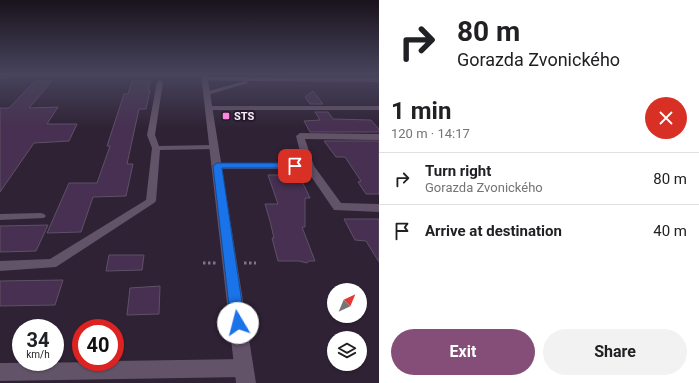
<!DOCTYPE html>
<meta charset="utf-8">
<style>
body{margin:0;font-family:Roboto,sans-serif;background:#f2f2f2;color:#202124;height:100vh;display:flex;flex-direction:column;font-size:15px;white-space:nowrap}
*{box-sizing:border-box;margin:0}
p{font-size:13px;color:#757577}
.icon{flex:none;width:22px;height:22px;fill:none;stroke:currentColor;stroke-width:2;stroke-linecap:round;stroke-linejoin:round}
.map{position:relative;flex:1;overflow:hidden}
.panel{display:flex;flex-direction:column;background:#fff;width:320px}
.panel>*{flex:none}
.guide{background:#fff;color:#202124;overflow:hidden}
.needle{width:26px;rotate:44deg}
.fabs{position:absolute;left:327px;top:283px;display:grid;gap:8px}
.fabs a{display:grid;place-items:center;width:40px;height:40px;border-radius:50%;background:#fff;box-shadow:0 1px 3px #0004;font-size:20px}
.speed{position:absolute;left:12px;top:319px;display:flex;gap:8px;font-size:20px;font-weight:700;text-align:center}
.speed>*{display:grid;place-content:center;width:52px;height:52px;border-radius:50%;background:#fff;box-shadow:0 1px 3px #0004;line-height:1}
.speed small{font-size:10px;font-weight:400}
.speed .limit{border:6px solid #d22;background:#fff;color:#111}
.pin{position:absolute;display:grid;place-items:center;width:34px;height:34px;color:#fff;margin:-17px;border-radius:8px;box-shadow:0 2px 6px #0006}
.me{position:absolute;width:44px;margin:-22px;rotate:352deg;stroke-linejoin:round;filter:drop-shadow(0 0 3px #0008)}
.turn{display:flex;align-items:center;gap:14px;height:84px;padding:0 12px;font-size:18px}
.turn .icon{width:52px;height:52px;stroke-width:2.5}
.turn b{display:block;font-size:28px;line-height:34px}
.round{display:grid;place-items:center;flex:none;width:42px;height:42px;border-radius:21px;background:#f2f2f2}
.overview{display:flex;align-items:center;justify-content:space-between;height:68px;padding:0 12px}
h1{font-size:24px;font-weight:700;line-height:30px}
.primary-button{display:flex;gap:8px;margin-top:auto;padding:8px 12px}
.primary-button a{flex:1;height:46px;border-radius:24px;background:#844e78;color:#fff;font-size:16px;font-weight:700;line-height:46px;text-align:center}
.primary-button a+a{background:#f2f2f2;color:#202124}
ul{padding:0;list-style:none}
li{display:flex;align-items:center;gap:12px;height:52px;padding:0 12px;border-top:1px solid #e0e0e0}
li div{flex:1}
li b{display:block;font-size:15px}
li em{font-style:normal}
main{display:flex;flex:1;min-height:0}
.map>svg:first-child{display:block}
.building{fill:#473051;stroke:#5f5166}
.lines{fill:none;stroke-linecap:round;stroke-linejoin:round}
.path-far1{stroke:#807586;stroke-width:1.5;stroke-dasharray:1 1;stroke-linecap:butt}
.path{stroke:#807586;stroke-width:3;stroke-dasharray:2.5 2.5;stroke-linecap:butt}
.service{fill:#625369;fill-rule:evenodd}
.minor{fill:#625369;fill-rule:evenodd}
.tertiary{fill:#625369;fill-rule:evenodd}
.route{fill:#1a73e8;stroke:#114b97}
.poi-dot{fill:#fe85df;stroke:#25192b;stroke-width:1.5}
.labels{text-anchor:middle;stroke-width:4;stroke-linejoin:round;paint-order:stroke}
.far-poi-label{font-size:11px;font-weight:bold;fill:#f8effc;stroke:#25192b;text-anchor:start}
</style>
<main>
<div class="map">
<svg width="379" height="383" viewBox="0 0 379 383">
<rect width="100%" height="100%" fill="#2f2235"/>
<g class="building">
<polygon points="35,81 52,81 29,108 58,107 47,124 77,124 69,141 34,143 0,192 0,108 9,108"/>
<polygon points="132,81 150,81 148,90 150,90 146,109 139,109 127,164 133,164 126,196 93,197 81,232 47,233 69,183 97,183 110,146 107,146 124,94 128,94"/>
<polygon points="313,91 323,104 310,104 305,97"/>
<polygon points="315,112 328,112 333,119 371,120 379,129 379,132 310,132 304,121 320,120"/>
<polygon points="324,141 379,141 379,194 366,194 358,182 361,181 345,157 336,157"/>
<polygon points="268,175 299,175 310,198 305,198 305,227 302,227 315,261 309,261 307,263 299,261 278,261 272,238 274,238 270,221 265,204 278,204"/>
<polygon points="344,219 379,219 379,262 366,241 355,240"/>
<polygon points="48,225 36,251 0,252 0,226"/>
<polygon points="109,255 144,255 142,270 106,271"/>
<polygon points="63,280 55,305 0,306 0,281"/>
<polygon points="160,286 159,314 127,315 130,288"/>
</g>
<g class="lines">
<g class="path-far1">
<polyline points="0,76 5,74"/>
<polyline points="0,78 23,74"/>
</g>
<g class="path">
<polyline points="203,263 217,263"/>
<polyline points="244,263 256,263"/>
</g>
<g class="service">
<polygon points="205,77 379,78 379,82 247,81 248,83 207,95 205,94 205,92 245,81 203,80 202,79"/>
<polygon points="160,80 163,82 155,135 159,146 214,145 218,147 217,149 160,150 156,201 154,203 56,267 0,271 0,261 50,259 146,200 152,148 147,135 157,82"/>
<polygon points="379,106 379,110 209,110 206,108 209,106"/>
<polygon points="41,213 44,214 46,216 44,218 0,220 0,214"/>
</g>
<g class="minor">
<polygon points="300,133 379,134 379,140 305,139 314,166 341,203 379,204 379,212 334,210 306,169 217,169 212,166 217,163 303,163 296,136"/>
<polygon points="244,359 251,361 253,368 251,375 244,377 0,381 0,363 115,362 115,361"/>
</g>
<polygon class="tertiary" points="201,74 207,74 256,383 236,383"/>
</g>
<linearGradient id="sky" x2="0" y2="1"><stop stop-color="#1a131d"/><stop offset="0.58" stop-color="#47445c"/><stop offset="1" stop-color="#47445c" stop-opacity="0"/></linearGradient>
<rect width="379" height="128" fill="url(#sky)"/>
<polygon class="route" points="217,163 295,163 299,166 295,168 222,168 245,323 243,328 238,329 233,328 231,323 213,166"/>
<rect class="poi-dot" x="222" y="112" width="8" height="8" rx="2"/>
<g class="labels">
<g class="far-poi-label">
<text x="234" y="120">STS</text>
</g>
</g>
</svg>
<div class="fabs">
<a><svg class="needle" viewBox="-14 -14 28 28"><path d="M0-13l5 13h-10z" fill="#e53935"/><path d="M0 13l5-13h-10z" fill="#757577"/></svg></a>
<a><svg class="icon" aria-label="layers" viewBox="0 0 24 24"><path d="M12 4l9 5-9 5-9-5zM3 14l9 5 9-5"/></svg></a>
</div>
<div class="speed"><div>34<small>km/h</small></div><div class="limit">40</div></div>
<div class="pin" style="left:295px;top:166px;background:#d93025"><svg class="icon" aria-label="arrive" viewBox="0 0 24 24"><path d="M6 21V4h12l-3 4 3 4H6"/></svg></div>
<svg class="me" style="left:238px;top:323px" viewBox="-20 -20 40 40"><circle r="19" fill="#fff"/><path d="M0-13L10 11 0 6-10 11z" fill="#1a73e8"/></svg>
</div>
<section class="panel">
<div class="guide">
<div class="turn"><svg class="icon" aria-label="right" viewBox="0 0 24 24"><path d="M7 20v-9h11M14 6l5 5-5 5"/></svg><div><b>80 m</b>Gorazda Zvonického</div></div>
</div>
<div class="overview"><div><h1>1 min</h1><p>120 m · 14:17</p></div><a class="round" style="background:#d93025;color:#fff"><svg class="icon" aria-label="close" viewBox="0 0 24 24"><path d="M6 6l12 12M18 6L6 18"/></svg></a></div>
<ul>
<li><svg class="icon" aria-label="right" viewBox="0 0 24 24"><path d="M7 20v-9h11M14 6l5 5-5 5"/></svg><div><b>Turn right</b><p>Gorazda Zvonického</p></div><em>80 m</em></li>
<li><svg class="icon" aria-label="arrive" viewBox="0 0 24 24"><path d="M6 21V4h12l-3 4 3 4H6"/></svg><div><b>Arrive at destination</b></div><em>40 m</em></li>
</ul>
<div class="primary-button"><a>Exit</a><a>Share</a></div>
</section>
</main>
